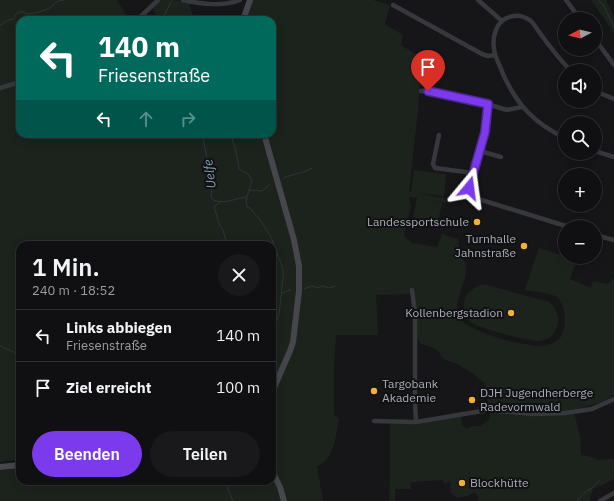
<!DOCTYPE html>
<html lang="de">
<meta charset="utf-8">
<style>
body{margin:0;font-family:"IBM Plex Sans",sans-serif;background:#19191b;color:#f1f3f6;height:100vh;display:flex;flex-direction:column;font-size:15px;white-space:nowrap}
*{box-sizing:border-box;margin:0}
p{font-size:13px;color:#9c9d9f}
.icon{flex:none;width:22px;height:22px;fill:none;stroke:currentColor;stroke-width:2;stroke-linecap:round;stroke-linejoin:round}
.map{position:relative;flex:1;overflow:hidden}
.panel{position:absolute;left:16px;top:241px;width:260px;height:244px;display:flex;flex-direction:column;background:#101012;border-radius:12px;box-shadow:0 2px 10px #0003,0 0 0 1px #303032}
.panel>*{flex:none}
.hud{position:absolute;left:16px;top:16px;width:260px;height:122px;border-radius:12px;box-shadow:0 2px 10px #0003,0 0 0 1px #303032;background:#00695c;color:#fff;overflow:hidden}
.needle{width:26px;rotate:263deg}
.buttons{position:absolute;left:558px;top:12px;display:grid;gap:8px}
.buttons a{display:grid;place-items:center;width:44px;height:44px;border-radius:50%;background:#101012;box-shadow:0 2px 10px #0003,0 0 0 1px #303032;font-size:20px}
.pin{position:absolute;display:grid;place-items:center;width:34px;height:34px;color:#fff;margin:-41px -17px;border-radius:50% 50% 50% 0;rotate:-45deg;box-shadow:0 0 4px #0007}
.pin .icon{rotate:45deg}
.me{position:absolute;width:44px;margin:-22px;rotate:16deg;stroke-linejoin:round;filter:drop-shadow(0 0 3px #0008)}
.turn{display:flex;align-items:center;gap:14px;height:84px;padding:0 16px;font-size:18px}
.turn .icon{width:52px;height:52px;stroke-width:2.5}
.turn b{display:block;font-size:28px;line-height:34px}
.lanes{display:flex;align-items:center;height:38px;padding:0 16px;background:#0003;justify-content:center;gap:20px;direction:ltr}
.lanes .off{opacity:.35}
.round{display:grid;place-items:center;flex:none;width:42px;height:42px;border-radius:21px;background:#19191b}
.summary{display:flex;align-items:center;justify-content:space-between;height:68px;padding:0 16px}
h1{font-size:24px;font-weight:600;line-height:30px}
.button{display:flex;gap:8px;margin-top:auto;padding:8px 16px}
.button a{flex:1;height:46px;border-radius:24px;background:#7c3aed;color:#fff;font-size:16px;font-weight:600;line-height:46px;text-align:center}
.button a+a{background:#19191b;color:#f1f3f6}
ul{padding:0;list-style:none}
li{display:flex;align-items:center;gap:12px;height:52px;padding:0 16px;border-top:1px solid #303032}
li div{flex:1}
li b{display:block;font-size:15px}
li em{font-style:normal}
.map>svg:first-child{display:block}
.green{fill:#1c231d}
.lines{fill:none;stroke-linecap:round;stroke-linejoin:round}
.stream{stroke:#2c353c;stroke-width:1}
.street{stroke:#37383d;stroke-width:4.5}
.secondary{stroke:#45474d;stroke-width:6}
.route-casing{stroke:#51269a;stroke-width:10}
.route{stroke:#7c3aed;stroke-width:7}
.poi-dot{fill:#f2b134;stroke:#111113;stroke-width:1.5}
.labels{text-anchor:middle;stroke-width:4;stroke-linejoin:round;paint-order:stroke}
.poi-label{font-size:12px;fill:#a8adb8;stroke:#111113;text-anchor:end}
.water-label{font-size:13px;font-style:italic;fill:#7f9bb3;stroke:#111113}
</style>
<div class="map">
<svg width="614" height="501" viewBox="0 0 614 501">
<rect width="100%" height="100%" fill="#161618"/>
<g class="green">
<polygon points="0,0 117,0 129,20 20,20 20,80 0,86"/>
<polygon points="160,0 174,0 189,3 194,20 159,20 152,8"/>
<path d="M253 0H373L390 5 385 24 403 35 401 45 422 58 418 110 409 192H411L414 170 446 174 444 196 416 193 445 198 446 203 427 200 442 203 438 222 413 217 417 198 409 197 411 206 404 236 412 243 437 247 442 234 458 239C459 244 459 249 461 254 462 258 466 263 466 268 467 285 451 302 460 318 467 332 533 350 548 345 554 343 559 340 562 335 567 325 566 301 555 296 546 292 534 292 525 290L539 248 577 260 570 279 591 288 593 281 607 284 614 278V395L602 402 575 410V416L580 436 581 455 592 457 598 460 614 459V479L593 489 589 501H478L479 498 474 492 468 496 457 498 451 493 450 481 445 484 442 479V480L414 482 410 483 411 489H395V501H389L390 483V422H417L461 415 462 425 466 429 472 426H480L490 419 486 385 474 374 457 364 443 359 438 351 429 346 421 344 415 335 412 294 376 295 378 335H336L334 367V415L339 418C336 433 335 461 317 466L323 501H286L280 483 272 468V397L292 352 300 265 266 134H272V20H246Z"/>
<polygon points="591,0 606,0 614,18 614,33"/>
<polygon points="20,84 20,134 263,134 295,250 298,285 289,351 272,388 272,245 20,245 20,459 0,462 0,90"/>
<path d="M481 285H487L549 302C564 313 560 338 540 341 532 342 478 328 472 323 466 319 463 312 464 304 464 294 472 288 481 285Z"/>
<polygon points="20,467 20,481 272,481 272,475 283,501 0,501 0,471"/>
</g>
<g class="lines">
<g class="stream">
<polyline points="599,0 604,6 614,27"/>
<polyline points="162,20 162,17 165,14 171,2"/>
<path d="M0 25H1L8 20 13 19 15 17V15L19 12H24L26 14C32 14 45 11 51 7 53 6 55 2 58 1 60 0 62 1 64 0"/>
<path d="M202 134 208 163 211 168 209 174 212 188 211 197 213 200C225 205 235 198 247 197L246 203 247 207 250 208 260 220 271 237 283 269V277L279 315 272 332"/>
<polyline points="231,134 237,156 239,169 248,174 252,181 247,197"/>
<path d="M284 178C295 173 302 174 312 168"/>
<polyline points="250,190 262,191 270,184"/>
<polyline points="220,202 214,207 220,226 223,230 227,245"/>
<polyline points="304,289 312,286 318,288 322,286 330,288 335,286"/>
<polyline points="282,293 291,290"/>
<polyline points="0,346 16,353"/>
<polyline points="18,360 20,363"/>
<polyline points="227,481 228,489 233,501"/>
<path d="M577 501C581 495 586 491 592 488 596 485 595 483 599 481"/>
</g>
<g class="street">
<path d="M183 0C202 4 222 7 240 0"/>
<polyline points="478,0 502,21"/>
<polyline points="566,0 580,19"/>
<polyline points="393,5 482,54 488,56 495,55"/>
<polyline points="137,20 158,0"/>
<polyline points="595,39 614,65"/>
<polyline points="0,88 20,82"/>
<polyline points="421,91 440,92 487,104"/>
<polyline points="595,91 614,99"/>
<polyline points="522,107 507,110 487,104 485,132 470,184 470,192 475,198 569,227"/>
<polyline points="439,135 433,164 435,168 473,173"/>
<path d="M565 138C534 123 517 105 503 74 501 68 497 61 495 54 491 39 495 18 514 16 519 15 526 17 531 21 535 25 538 31 542 36 551 48 560 60 571 71"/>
<polyline points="480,151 501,157"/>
<polyline points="595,151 614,157"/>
<polyline points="595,235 614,240"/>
<polyline points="412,290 415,313 415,403 416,422"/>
<polyline points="374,421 416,422 488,410 534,414 565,413 592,409 614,399"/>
<polyline points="600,501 614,493"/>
</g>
<g class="secondary">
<polyline points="243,20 250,0"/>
<polyline points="264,134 294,240 299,266 299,291 293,342 290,351 272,392"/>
<polyline points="0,467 20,465"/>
<polyline points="272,471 280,487 284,501"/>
</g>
</g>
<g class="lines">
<g class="route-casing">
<polyline id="route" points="428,91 488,104 485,132 469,188"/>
</g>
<use href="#route" class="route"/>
</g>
<g class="poi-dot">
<circle cx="477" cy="222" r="4"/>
<circle cx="524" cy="246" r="4"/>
<circle cx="511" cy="313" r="4"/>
<circle cx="374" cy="391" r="4"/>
<circle cx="472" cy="400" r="4"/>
<circle cx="462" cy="483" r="4"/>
</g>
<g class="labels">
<g class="poi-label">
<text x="469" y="226">Landessportschule</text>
<text x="516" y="243">Turnhalle<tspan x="516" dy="14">Jahnstraße</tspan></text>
<text x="503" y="317">Kollenbergstadion</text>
<text x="382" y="388" text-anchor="start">Targobank<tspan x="382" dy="14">Akademie</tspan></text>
<text x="480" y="397" text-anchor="start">DJH Jugendherberge<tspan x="480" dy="14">Radevormwald</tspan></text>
<text x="470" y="487" text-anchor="start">Blockhütte</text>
</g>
<g class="water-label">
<text transform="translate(209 174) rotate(-97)" y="5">Uelfe</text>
</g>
</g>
</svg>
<div class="buttons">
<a><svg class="needle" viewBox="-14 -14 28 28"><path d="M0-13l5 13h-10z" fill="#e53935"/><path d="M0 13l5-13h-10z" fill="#9c9d9f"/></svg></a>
<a><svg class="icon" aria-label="sound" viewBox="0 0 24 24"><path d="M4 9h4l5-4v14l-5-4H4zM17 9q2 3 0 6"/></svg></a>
<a><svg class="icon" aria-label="search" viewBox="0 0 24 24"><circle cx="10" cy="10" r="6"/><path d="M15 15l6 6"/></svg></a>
<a>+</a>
<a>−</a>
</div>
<div class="pin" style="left:428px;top:91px;background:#d93025"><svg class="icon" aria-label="arrive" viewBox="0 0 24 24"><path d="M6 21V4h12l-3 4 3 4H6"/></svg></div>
<svg class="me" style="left:469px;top:188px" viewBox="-20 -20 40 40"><path d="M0-17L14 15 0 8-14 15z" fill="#7c3aed" stroke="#fff" stroke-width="4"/></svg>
<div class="hud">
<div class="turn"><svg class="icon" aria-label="left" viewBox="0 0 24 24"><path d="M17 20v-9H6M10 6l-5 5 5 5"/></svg><div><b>140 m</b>Friesenstraße</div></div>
<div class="lanes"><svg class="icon" aria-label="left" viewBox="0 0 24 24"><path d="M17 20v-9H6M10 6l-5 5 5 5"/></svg><svg class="icon off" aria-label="ahead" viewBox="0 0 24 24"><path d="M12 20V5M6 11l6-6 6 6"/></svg><svg class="icon off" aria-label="right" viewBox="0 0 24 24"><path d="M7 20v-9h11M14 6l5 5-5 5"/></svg></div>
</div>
<section class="panel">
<div class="summary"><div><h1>1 Min.</h1><p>240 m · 18:52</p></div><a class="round"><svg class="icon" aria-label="close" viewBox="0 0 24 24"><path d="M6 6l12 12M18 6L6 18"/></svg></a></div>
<ul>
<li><svg class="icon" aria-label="left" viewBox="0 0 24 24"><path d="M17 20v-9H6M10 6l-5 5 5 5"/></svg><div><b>Links abbiegen</b><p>Friesenstraße</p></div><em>140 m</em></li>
<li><svg class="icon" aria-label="arrive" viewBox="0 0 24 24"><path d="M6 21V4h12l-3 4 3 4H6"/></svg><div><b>Ziel erreicht</b></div><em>100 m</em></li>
</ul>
<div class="button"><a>Beenden</a><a>Teilen</a></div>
</section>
</div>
